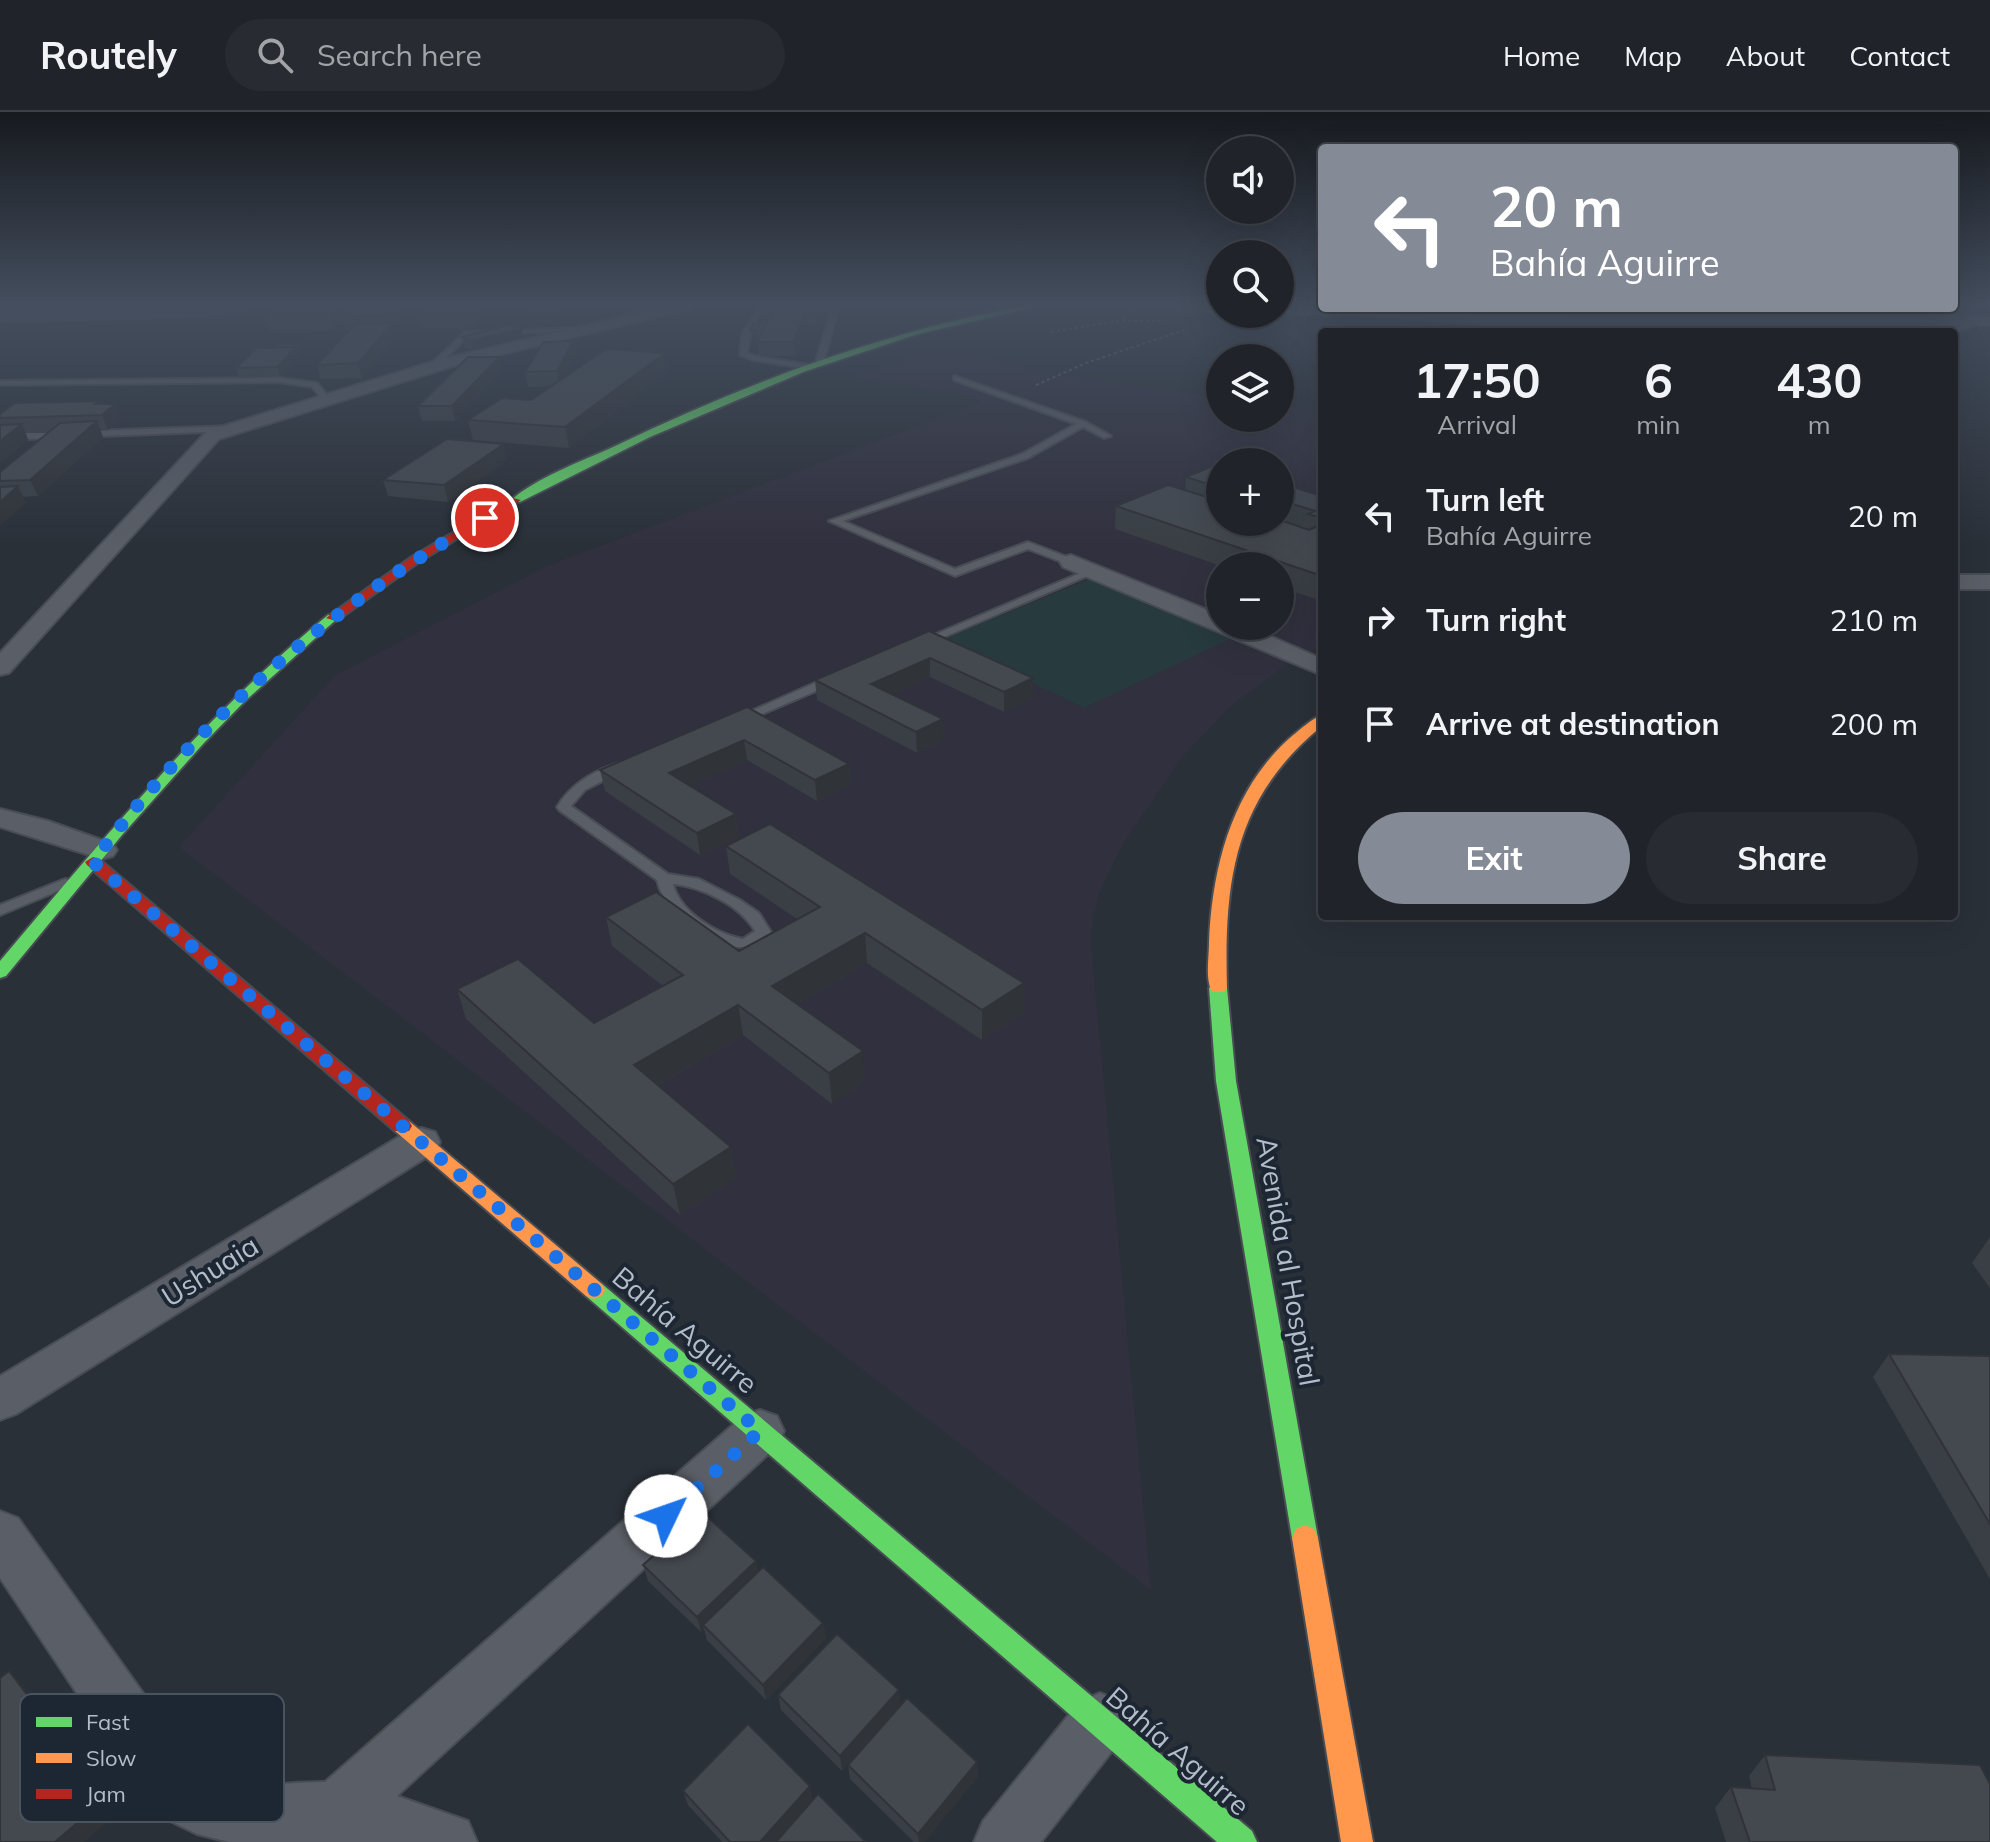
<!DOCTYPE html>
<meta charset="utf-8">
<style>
body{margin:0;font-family:Mulish,sans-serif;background:#282c32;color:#f1f3f6;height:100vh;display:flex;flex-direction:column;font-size:30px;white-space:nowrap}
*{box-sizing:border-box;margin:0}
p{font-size:26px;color:#a2a4a8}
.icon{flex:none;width:44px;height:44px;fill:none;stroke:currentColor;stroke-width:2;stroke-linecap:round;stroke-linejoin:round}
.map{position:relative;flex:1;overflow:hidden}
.side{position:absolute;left:1318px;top:216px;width:640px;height:592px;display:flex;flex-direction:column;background:#20242a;border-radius:8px;box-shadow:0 8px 32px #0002,0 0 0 2px #3d4147}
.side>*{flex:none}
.top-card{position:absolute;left:1318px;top:32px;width:640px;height:168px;border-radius:8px;box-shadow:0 8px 32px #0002,0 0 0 2px #3d4147;background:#848b96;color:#fff;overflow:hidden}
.controls{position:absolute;left:1206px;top:24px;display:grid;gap:16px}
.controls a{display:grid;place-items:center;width:88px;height:88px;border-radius:50%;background:#20242a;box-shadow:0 8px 32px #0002,0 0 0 2px #3d4147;font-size:40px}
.pin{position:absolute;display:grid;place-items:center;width:68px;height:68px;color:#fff;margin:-34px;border:4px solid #fff;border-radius:50%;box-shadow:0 2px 8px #0007}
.me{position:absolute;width:88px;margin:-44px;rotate:48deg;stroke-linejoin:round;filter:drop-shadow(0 0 6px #0008)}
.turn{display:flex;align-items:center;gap:28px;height:168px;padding:0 40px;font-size:36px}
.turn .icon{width:104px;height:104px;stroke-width:2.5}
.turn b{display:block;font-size:56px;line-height:68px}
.eta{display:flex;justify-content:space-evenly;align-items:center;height:136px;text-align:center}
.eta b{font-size:48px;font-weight:700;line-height:56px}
.action{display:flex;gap:16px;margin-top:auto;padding:16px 40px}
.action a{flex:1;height:92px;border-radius:48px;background:#848b96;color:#fff;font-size:32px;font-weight:700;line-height:92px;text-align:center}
.action a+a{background:#282c32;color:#f1f3f6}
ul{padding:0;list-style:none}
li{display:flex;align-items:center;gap:24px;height:104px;padding:0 40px}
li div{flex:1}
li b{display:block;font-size:30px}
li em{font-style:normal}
header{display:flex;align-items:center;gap:48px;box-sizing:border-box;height:112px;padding:0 40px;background:#20242a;border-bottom:2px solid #3d4147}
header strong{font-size:38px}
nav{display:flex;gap:44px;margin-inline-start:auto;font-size:28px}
.search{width:560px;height:72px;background:#282c32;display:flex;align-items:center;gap:20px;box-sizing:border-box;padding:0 28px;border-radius:44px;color:#a2a4a8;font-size:30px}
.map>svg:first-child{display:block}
.medical{fill:#31303e;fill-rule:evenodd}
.green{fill:#273a3e}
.water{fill:#384963}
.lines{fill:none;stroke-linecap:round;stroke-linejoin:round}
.lane-casing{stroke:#484c53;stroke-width:4}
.street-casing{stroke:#484c53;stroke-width:4}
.fast-casing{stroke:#484c53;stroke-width:4}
.slow-casing{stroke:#484c53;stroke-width:4}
.jam-casing{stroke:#484c53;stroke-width:4}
.path{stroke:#5d636a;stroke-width:2;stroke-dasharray:3 3;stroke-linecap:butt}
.lane{fill:#5a5e66;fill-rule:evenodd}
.street{fill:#5a5e66;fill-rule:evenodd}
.fast{fill:#63d668;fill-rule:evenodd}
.slow{fill:#ff974d;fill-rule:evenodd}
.jam{fill:#b3261e;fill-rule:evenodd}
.wall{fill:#3a3f45}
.shaded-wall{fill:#303338}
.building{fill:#444950;stroke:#303338;stroke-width:2}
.route{stroke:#1a73e8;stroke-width:14;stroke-dasharray:0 25.2}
.labels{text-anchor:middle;stroke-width:8;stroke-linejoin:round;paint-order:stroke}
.near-street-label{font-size:28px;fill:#b4bcc9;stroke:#1d2633}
.key{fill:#1d2633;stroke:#4a5360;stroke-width:2}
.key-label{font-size:22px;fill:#b4bcc9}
</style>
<header>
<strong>Routely</strong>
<div class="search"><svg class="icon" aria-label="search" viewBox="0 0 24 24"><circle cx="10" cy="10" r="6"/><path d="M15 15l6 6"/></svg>Search here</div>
<nav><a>Home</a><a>Map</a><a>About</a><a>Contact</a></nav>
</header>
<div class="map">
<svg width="1990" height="1730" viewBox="0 0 1990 1730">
<rect width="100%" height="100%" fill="#2a3038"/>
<path class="medical" d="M942 236 1057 263 1220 285V306H1280V293L1322 299V534L1290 550 1233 592 1182 645 1124 730 1100 779 1092 809 1091 833 1151 1478 179 735 334 564 547 454 981 290 960 281 852 266ZM1220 350H1280V410H1220ZM1220 454H1280V514H1220Z"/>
<polygon class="green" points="1090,467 1232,526 1084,596 943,527"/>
<polygon class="water" points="0,194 254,194 243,200 204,206 0,211"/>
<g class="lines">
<g class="lane-casing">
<g id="lane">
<polygon points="760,194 766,194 752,216 747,240 754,244 810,253 810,257 752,248 740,243 742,222"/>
<polygon points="814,194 839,194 824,249 820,251 816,249 832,196 800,199 797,197"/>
<polygon points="1982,207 1984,210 1954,220 1943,220"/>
<polygon points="578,216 580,219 469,223 435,257 428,255 465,220"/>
<polygon points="954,264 1086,310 1111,324 1104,326 1083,315 1028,346 843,409 955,457 1028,430 1075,448 1075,452 1067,452 1028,437 955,464 829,409 1022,342 1076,312 954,268"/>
<polygon points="279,266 317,271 327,283 321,292 315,292 319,283 312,275 279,270 0,273 0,269"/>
<polygon points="233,314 233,318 230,319 0,328 0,322"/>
<polygon points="1090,457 1099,459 925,533 915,531"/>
<polygon points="833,563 839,567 837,570 741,611 737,612 731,608"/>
<path d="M619 651 624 652V658L585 678 571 694 668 762 699 767 740 788 759 801 771 820C739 862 665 807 657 768L559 698 557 695C571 672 593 659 619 651ZM673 772C702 775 740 793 755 819L743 827C716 822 680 800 673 772Z"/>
<polygon points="65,767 70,768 72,771 70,774 0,803 0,793"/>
</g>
</g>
<g class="street-casing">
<g id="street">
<polygon points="668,194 692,194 690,197 453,254 219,327 9,561 0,563 0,541 207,319 442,247"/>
<polygon points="1171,194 1220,194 1220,201 1178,198"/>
<polygon points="1280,195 1378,196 1486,204 1990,205 1990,213 1486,212 1360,203 1275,202 1280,202"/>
<polygon points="1071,443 1220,503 1220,514 1247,514 1322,547 1322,563 1063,455 1060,450 1063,445"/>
<rect x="1954" y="463" width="36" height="14"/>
<polygon points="0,697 48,709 113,732 117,738 113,744 102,747 0,715"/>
<polygon points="421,1016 435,1020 440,1030 435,1040 16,1302 0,1308 0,1264 407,1020"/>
<path d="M760 1298 777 1304 784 1319 777 1334 397 1684 468 1709 477 1730H229L197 1722 158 1703 0 1466V1399L18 1406 200 1661C237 1682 284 1669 325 1670L743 1304Z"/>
<polygon points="1100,1581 1120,1589 1128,1609 1120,1629 1041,1730 974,1730 983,1709 1080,1589"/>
</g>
</g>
<g class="fast-casing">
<g id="fast">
<path d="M1025 194H1040L918 222 806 259 650 325 520 390 511 388C536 366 582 349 613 335 744 272 881 220 1025 194Z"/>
<path d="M328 503 338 506 245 589 203 632 122 723 6 864 0 866V849C103 727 203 605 328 503Z"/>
<polygon points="1218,870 1227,876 1236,969 1318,1426 1314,1435 1305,1439 1296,1435 1292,1426 1216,969 1209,876"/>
<polygon points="594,1169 602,1172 1252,1719 1257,1730 1217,1730 586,1184 583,1178 586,1172"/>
</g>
</g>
<g class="slow-casing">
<g id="slow">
<path d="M1322 603V614C1234 686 1224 768 1227 876L1224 880H1212C1205 867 1209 846 1209 831 1212 755 1232 676 1292 624 1301 617 1311 607 1322 603Z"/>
<polygon points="402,1007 409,1009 602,1172 605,1178 602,1184 594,1187 586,1184 395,1019 392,1014 395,1009"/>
<polygon points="1305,1413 1314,1417 1318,1426 1373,1730 1341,1730 1292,1426 1296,1417"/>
</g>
</g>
<g class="jam-casing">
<g id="jam">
<polygon points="512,386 521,388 420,449 336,509 326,506 412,445"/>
<polygon points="93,745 99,747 409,1009 412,1014 409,1019 395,1019 87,753 85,750"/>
</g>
</g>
<g class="path">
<polyline points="1123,207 1141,194"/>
<polyline points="1051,220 1119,209 1165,209"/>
<polyline points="1036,273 1086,251 1184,218"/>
</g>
<use href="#lane" class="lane"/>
<use href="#street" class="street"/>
<use href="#fast" class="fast"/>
<use href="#slow" class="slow"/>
<use href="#jam" class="jam"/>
</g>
<g class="wall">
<polygon points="414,194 395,217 397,224 362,266 321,267 317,253 349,218 345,218 343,209 334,218 270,220 265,203"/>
<polygon points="435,194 489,194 482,203 479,204 480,209 477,215 424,217 421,203 435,197"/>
<polygon points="524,194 560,194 556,201 526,202"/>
<polygon points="819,194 819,203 816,213 807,213 795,244 759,244 758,228 756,228 756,223 751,223 750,218 763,210 762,200"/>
<polygon points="1563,196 1613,196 1612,200 1568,200"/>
<polygon points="1621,196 1686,196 1684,201 1628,201"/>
<polygon points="1838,196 1869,196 1869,199 1842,199"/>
<polygon points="521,217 523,226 473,238 464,235 462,225 471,223 471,222"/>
<polygon points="298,232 300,236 298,239 299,244 280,264 239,266 236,256 274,235"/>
<polygon points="576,243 564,266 668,260 569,336 473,328 468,308 531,288 552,274 528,275 525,260"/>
<polygon points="499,245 502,259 455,309 422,309 418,294"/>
<polygon points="100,292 121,307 108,318 100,319 103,325 38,384 23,385 26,391 0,413 0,360 48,321 26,321 28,328 0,351 0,302"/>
<polygon points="1322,313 1322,337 1315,335 1318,314"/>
<polygon points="507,348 448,390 388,384 383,368"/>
<polygon points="1220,351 1220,410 1280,410 1280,371 1322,384 1322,489 1280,475 1280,454 1221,454 1115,417 1116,394 1185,378 1186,365"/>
<polygon points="929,519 1033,586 1004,600 930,565 893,582 943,628 917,641 817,588 815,568"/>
<polygon points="747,595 849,652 851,672 817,689 747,648 690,674 739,724 700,743 605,679 600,658"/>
<polygon points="726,734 1024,871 1024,901 982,928 867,851 797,892 865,970 832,992 743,923 658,973 731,1035 736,1066 680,1103 466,907 457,877 594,911 663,874 612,834 606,805 739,839 797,807 730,762"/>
<polygon points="1990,1125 1990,1176 1972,1151"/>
<polygon points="1889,1242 1990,1244 1990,1467 1873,1265"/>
<polygon points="643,1453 758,1460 823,1511 826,1526 766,1588 707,1528 704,1517 701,1520 648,1469"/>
<polygon points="899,1578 900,1593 842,1659 781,1598 778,1583"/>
<polygon points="1765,1643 1990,1730 1726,1730 1715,1696 1731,1675 1752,1677 1749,1664"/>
<polygon points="977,1650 978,1664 924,1730 914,1730 850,1667 848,1653"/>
<polygon points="683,1679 776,1730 722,1730 688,1693"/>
</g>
<g class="shaded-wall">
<polygon points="336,194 356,194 342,205 343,209 334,218 330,201"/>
<polygon points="400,194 414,194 395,217 392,203"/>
<polygon points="480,194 489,194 482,203"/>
<polygon points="567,194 628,194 627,196 568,201"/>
<polygon points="817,194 819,194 819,203 816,213 815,199"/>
<polygon points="477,196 480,209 477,215 474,202"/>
<polygon points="806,199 807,213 795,244 793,230"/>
<polygon points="393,211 397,224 362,266 358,251"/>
<polygon points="521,217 523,226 473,238 471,229"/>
<polygon points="573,229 576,243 559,274 557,259"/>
<polygon points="298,232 300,236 298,239 299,244 280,264 277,255"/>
<polygon points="665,241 668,260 569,336 565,315"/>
<polygon points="499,245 502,259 455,309 452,294"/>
<polygon points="99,289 104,301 115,292 121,307 108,318 102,303 95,292"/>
<polygon points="97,309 103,325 38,384 30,368"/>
<polygon points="22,312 28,328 0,351 0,329"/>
<polygon points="504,332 507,348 448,390 444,373"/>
<polygon points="18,374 26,391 0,413 0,390"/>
<polygon points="930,546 930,565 873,591 871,572"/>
<polygon points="1033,566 1033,586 1004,600 1004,580"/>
<polygon points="943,607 943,628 917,641 916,620"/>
<polygon points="744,628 747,648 673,682 669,661"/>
<polygon points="849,652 851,672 817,689 815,668"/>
<polygon points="736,702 739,724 700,743 697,721"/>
<polygon points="865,821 867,851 776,904 772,874"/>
<polygon points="1024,871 1024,901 982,928 982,898"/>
<polygon points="738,893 743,923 640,983 634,953"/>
<polygon points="863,939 865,970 832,992 829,961"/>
<polygon points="731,1035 736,1066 680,1103 673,1072"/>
<polygon points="756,1449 759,1464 703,1513 704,1517 701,1520 697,1505"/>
<polygon points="823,1511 826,1526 766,1588 763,1573"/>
<polygon points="9,1559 23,1574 119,1700 84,1730 55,1730"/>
<polygon points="899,1578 900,1593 842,1659 840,1644"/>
<polygon points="977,1650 978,1664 924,1730 919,1730 918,1722"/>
<polygon points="810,1674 813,1688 776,1730 760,1730"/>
</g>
<g class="building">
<polygon points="274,194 336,194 330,201 265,203"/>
<polygon points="352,194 400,194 392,203 342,205"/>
<polygon points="765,194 817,194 815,199 806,199 793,230 757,230 772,200 762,200"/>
<polygon points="477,196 474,202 421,203 425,198"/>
<polygon points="767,210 760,224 755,224 758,218 750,218 753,212"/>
<polygon points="393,211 358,251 317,253 355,212"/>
<polygon points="509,213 521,217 471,229 462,225"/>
<polygon points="573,229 557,259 525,260 543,230"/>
<polygon points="278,232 298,232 295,235 274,235"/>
<polygon points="296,235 277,255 236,256 257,236"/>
<polygon points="606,237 665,241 565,315 468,308 502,286 531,288"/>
<polygon points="468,245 499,245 452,294 418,294"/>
<polygon points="99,289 95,292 115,292 102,303 0,306 0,302 15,291"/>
<polygon points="97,309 30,368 0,369 0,360 60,311"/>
<polygon points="22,312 0,329 0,313"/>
<polygon points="447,327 504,332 444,373 383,368"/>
<polygon points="1230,347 1239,350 1222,350"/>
<polygon points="1220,351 1220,376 1186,365"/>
<polygon points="1280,371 1322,384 1322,406 1308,402 1315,399 1280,388"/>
<polygon points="1168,373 1220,389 1220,410 1280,410 1280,408 1309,418 1322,412 1322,464 1116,394"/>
<polygon points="18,374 0,390 0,375"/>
<polygon points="929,519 1033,566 1004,580 930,546 871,572 943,607 916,620 815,568"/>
<polygon points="747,595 849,652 815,668 744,628 669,661 736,702 697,721 600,658"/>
<polygon points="770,712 1024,871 982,898 865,821 772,874 863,939 829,961 738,893 634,953 731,1035 673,1072 457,877 518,847 594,911 683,863 606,805 656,780 739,839 820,795 726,734"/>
<polygon points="1889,1242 1990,1244 1990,1412"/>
<polygon points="702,1400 756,1449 697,1505 643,1453"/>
<polygon points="763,1455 823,1511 763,1573 703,1513"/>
<polygon points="837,1522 899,1578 840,1644 778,1583"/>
<polygon points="9,1559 106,1686 55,1730 0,1730 0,1566"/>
<polygon points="907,1586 977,1650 918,1722 848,1653"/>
<polygon points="748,1612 810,1674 760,1730 730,1730 683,1679"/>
<polygon points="1765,1643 1980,1653 1990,1672 1990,1730 1750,1730 1731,1675 1775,1678"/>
<polygon points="818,1682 866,1730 776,1730"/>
</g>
<linearGradient id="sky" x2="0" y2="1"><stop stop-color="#171a1f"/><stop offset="0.44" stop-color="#444e5e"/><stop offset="1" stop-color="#444e5e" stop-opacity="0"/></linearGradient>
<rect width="1990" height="436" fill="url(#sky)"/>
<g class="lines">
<path class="route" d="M485 406C332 493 198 608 93 750L760 1319 666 1404"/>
</g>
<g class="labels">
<g class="near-street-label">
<text transform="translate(1288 1149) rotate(80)" y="10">Avenida al Hospital</text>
<text transform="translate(210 1159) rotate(-32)" y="10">Ushuaia</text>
<text transform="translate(685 1218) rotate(40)" y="10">Bahía Aguirre</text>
<text transform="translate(1178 1639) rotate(41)" y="10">Bahía Aguirre</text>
</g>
</g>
<rect x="20" y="1582" width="264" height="128" rx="12" class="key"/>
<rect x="36" y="1605" width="36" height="10" fill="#63d668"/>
<rect x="36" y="1641" width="36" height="10" fill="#ff974d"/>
<rect x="36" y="1677" width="36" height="10" fill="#b3261e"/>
<g class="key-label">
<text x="86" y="1618">Fast</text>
<text x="86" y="1654">Slow</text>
<text x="86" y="1690">Jam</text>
</g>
</svg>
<div class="controls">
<a><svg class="icon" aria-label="sound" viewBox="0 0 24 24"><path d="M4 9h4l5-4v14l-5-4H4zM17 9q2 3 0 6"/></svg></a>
<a><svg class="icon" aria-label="search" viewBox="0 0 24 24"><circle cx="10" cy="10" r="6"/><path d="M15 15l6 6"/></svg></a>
<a><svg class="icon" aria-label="layers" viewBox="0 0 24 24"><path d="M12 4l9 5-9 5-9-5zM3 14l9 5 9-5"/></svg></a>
<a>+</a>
<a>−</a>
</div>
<div class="pin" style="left:485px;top:406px;background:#d93025"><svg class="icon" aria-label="arrive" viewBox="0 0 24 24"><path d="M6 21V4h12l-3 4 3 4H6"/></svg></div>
<svg class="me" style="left:666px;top:1404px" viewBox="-20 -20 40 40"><circle r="19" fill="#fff"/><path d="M0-13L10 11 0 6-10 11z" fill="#1a73e8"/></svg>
<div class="top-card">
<div class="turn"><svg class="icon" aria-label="left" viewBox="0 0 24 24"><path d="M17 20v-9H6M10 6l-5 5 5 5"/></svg><div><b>20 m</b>Bahía Aguirre</div></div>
</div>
<section class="side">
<div class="eta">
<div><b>17:50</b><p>Arrival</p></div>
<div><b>6</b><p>min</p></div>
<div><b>430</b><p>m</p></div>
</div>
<ul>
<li><svg class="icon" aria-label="left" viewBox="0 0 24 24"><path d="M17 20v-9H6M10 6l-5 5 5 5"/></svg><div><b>Turn left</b><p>Bahía Aguirre</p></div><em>20 m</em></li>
<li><svg class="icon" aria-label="right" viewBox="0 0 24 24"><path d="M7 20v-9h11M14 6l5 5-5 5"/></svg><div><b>Turn right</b></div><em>210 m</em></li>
<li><svg class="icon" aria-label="arrive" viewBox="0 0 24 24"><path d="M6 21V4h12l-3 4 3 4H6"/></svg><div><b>Arrive at destination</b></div><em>200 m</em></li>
</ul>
<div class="action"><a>Exit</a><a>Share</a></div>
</section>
</div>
